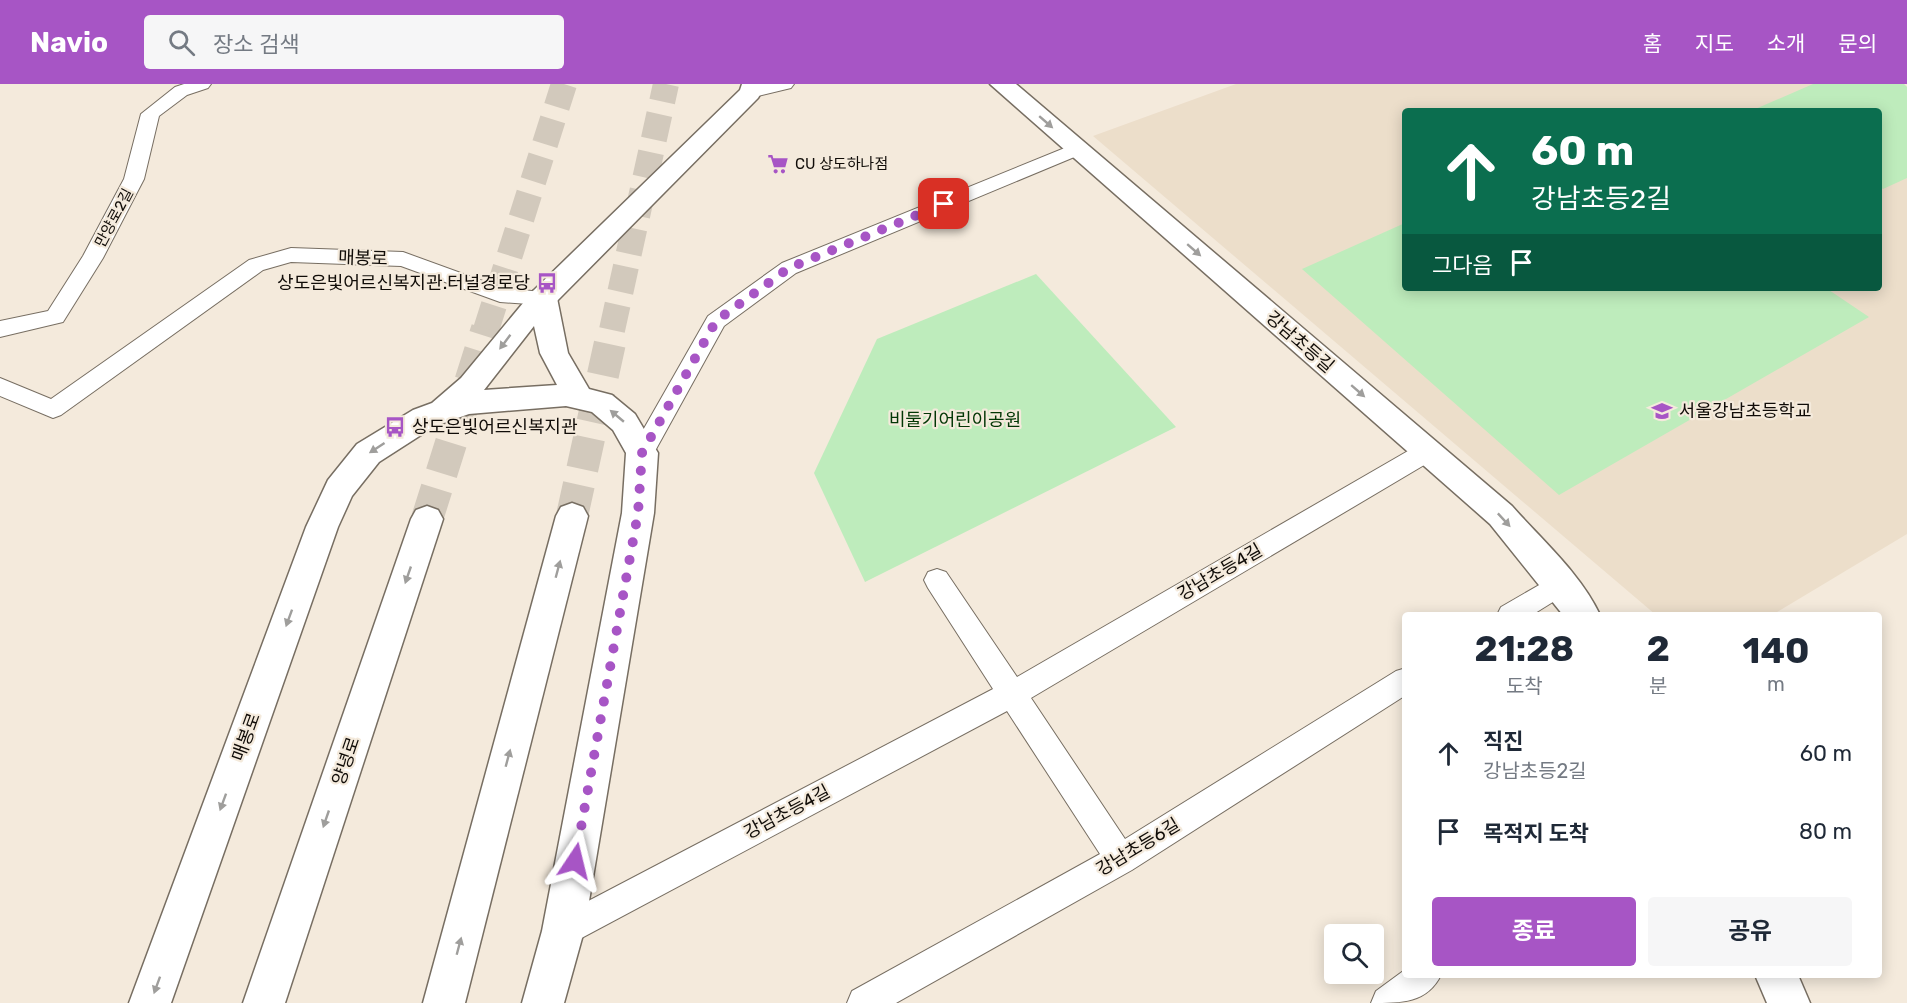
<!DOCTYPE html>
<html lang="ko">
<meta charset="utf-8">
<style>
body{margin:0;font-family:Rubik,"Noto Sans KR",sans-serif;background:#f6f6f7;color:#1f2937;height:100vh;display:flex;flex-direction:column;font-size:22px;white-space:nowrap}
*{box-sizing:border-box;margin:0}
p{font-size:20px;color:#747a83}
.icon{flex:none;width:33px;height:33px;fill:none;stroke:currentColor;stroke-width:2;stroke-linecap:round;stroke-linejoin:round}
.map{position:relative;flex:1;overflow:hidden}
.sheet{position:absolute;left:1402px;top:528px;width:480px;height:366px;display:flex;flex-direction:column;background:#fff;border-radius:6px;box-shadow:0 3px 15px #0003}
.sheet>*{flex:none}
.banner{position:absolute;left:1402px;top:24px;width:480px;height:183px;border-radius:6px;box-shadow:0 3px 15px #0003;background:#0b6e4f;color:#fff;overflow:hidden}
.buttons{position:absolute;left:1324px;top:840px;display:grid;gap:12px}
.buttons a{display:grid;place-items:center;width:60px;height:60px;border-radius:6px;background:#fff;box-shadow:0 3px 15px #0003;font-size:30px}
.pin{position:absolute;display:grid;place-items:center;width:51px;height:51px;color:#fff;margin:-26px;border-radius:12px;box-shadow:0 3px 9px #0006}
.me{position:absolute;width:66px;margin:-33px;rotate:10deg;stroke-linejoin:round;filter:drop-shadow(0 0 4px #0008)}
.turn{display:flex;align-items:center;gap:21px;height:126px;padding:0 30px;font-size:27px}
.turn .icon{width:78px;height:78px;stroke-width:2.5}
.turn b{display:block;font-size:42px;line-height:51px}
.then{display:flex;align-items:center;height:57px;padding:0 30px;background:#0003;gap:12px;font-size:22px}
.eta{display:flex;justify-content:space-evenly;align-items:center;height:102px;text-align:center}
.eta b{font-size:36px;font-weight:700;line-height:42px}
.button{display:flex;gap:12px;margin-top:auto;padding:12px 30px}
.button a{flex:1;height:69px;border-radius:6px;background:#a755c5;color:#fff;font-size:24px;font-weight:700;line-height:69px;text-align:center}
.button a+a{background:#f6f6f7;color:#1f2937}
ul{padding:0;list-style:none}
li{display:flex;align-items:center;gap:18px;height:78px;padding:0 30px}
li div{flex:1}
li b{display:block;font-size:22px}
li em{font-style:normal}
header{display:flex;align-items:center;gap:36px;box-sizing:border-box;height:84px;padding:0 30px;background:#a755c5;color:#fff}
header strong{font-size:28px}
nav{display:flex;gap:33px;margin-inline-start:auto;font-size:21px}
.search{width:420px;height:54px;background:#f6f6f7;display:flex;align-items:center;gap:15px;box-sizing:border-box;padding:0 21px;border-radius:6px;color:#747a83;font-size:22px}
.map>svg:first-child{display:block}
.built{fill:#ecdeca;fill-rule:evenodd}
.green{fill:#beecbc}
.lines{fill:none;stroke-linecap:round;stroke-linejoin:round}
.primary-tunnel-far1{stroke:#d2c9bc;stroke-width:26;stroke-dasharray:26 13;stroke-linecap:butt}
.primary-tunnel{stroke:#d2c9bc;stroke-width:32;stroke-dasharray:32 16;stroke-linecap:butt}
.lane-casing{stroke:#776e62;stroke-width:2}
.street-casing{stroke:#776e62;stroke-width:3}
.secondary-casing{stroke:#776e62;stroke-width:3}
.primary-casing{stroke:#776e62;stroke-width:3}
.lane{fill:#fff;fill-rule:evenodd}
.street{fill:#fff;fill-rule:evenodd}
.secondary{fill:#fff;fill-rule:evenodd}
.primary{fill:#fff;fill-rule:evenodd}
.oneway{fill:#9f9e9c}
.route{stroke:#a755c5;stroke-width:10;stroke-dasharray:0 18}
.labels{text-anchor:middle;stroke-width:4.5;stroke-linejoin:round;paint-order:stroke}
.far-poi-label{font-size:15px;fill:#100c08;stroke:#f4eadc;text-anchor:start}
.far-street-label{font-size:15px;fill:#100c08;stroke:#f4eadc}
.street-label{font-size:18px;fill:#100c08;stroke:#f4eadc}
.poi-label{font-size:18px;fill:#100c08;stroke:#f4eadc;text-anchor:start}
.park-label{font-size:18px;fill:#023705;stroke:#f4eadc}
</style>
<header>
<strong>Navio</strong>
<div class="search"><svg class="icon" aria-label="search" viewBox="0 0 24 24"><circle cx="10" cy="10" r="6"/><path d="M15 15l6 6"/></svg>장소 검색</div>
<nav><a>홈</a><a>지도</a><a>소개</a><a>문의</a></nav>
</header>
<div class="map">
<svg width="1907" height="919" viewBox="0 0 1907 919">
<rect width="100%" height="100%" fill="#f4eadc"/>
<path class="built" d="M1236 0H1904L1907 3V450L1772 531H1656L1093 52ZM1406 27H1880V204H1406Z"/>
<g class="green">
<polygon points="1813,0 1904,0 1907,3 1907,94 1883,105 1880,103 1880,27 1753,26"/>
<polygon points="1405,139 1406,204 1826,204 1869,233 1559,411 1302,185"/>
<polygon points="1036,190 1176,343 865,498 814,389 877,255"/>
</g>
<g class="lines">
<g class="primary-tunnel-far1">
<polyline points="486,246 564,0"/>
<polyline points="612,246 666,0"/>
</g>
<g class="primary-tunnel">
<polyline points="572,432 613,245"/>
<polyline points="427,435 487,245"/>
</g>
<g class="lane-casing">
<g id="lane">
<polygon points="184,0 211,0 208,4 187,11 159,32 144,95 103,174 63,238 0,253 0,237 48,227 83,172 124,95 141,30 175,3"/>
<polygon points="764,0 794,0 791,4 750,14 744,13 741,9 744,5"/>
<polygon points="1077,59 1084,61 1086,65 1084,69 796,189 724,242 650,376 642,378 634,376 630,369 708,232 782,179"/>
<polygon points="291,164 403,168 502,204 551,209 554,214 551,219 543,221 500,218 401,182 291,178 263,186 61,331 53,334 0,312 0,294 51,315 249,176"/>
<polygon points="1428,358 1436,360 1440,367 1436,374 1031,614 1125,755 1396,587 1406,584 1406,611 1132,786 896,919 847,919 852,907 1100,770 1007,627 574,858 563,863 552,858 547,847 552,836 993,605 928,504 924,496 928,488 937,485 946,488 1017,593 1420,360"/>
<polygon points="1560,489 1569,492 1573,500 1569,508 1532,531 1497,531 1501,523"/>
<path d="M1406 885V891H1441C1427 919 1402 919 1371 919L1376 907Z"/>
</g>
</g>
<g class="street-casing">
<g id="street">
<path d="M990 0H1016L1512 422C1542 456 1581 490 1600 531H1563L1490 440Z"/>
<path d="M543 204 553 207 557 214 568 269 589 305 612 311 635 330 658 369 654 429 584 847 564 919H522L542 847 622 429 626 369 613 346 592 328 566 322 469 330 435 342 379 378 352 412 338 443 171 919H129L306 443 328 396 357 360 413 326 432 319 461 294 533 207ZM534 242 540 269 557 301 484 306Z"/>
<polygon points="1755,891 1798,891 1810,919 1767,919"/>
</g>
</g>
<g class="secondary-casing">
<polygon id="secondary" points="742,0 766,0 758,14 553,221 543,224 533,221 529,214 533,207 740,6"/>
</g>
<g class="primary-casing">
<g id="primary">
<polygon points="572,419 583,423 588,432 465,919 423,919 556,432 561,423"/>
<polygon points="427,422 438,426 443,435 285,919 243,919 411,435 416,426"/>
</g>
</g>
<use href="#lane" class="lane"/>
<use href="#street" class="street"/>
<use href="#secondary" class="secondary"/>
<use href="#primary" class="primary"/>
</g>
<defs><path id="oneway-solid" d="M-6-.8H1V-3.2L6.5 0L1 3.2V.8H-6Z" transform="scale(1.5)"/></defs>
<g class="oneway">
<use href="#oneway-solid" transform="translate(1046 38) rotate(41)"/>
<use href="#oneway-solid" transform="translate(1194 166) rotate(41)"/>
<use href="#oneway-solid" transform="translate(505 258) rotate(127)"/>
<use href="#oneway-solid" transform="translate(1358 307) rotate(41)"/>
<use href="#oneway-solid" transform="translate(617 332) rotate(-140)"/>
<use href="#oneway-solid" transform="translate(377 364) rotate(147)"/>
<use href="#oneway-solid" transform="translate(1504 436) rotate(47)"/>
<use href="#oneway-solid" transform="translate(558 485) rotate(-75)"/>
<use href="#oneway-solid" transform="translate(408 491) rotate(109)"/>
<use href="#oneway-solid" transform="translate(289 534) rotate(110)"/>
<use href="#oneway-solid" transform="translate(508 674) rotate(-75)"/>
<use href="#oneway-solid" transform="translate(223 718) rotate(110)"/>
<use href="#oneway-solid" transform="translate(326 735) rotate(109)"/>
<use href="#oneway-solid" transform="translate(459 862) rotate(-75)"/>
<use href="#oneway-solid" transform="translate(157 901) rotate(110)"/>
</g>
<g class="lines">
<polyline class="route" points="575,777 638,429 642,369 716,237 789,184 944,120"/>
</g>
<defs>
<g id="supermarket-bare" transform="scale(1.62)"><path d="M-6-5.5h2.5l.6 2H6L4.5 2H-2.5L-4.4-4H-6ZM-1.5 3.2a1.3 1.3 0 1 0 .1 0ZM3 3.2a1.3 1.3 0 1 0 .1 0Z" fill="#a755c5" stroke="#f4eadc" stroke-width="2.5" paint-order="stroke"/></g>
<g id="bus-bare" transform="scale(1.62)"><path d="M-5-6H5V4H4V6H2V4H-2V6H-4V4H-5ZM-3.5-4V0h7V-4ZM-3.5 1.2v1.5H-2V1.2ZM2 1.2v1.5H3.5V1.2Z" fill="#a755c5" stroke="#f4eadc" stroke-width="2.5" paint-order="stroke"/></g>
<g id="school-bare" transform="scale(1.62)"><path d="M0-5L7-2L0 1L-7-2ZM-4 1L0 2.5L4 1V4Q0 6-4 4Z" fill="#a755c5" stroke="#f4eadc" stroke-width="2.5" paint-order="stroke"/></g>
</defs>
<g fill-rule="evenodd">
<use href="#supermarket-bare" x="778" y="80"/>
<use href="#bus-bare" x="547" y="199"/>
<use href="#school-bare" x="1662" y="327"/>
<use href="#bus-bare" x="395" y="343"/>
</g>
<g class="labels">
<g class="far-poi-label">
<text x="795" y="85">CU 상도하나점</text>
</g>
<g class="far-street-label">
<text transform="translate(114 134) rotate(-62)" y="5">만양로2길</text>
</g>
<g class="street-label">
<text transform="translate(363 174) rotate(2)" y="6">매봉로</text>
<text transform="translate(1300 258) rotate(41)" y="6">강남초등길</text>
<text transform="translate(1220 488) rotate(-30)" y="6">강남초등4길</text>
<text transform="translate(246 653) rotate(-70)" y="6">매봉로</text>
<text transform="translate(346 677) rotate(-71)" y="6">양녕로</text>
<text transform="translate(787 728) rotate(-28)" y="6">강남초등4길</text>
<text transform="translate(1138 763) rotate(-31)" y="6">강남초등6길</text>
</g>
<g class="poi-label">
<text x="530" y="205" text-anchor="end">상도은빛어르신복지관.터널경로당</text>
<text x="1679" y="333">서울강남초등학교</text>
<text x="412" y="349">상도은빛어르신복지관</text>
</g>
<g class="park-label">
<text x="955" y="342">비둘기어린이공원</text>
</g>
</g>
</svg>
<div class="buttons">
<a><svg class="icon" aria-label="search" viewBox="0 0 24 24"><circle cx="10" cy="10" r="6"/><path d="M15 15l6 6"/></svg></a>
</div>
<div class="pin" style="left:944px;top:120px;background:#d93025"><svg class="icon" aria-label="arrive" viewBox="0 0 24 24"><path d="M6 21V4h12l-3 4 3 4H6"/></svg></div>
<svg class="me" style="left:575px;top:777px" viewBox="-20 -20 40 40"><path d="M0-17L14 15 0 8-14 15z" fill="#a755c5" stroke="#fff" stroke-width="4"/></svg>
<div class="banner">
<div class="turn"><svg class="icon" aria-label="ahead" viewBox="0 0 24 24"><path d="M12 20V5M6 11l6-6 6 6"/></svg><div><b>60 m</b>강남초등2길</div></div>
<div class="then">그다음<svg class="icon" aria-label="arrive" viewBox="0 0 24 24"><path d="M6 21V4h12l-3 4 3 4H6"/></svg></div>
</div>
<section class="sheet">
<div class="eta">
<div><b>21:28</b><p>도착</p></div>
<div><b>2</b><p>분</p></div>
<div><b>140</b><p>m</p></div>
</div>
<ul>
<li><svg class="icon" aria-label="ahead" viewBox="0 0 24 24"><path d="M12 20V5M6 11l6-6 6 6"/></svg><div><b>직진</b><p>강남초등2길</p></div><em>60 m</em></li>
<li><svg class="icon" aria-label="arrive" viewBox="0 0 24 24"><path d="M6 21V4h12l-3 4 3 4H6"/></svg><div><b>목적지 도착</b></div><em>80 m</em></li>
</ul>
<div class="button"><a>종료</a><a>공유</a></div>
</section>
</div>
